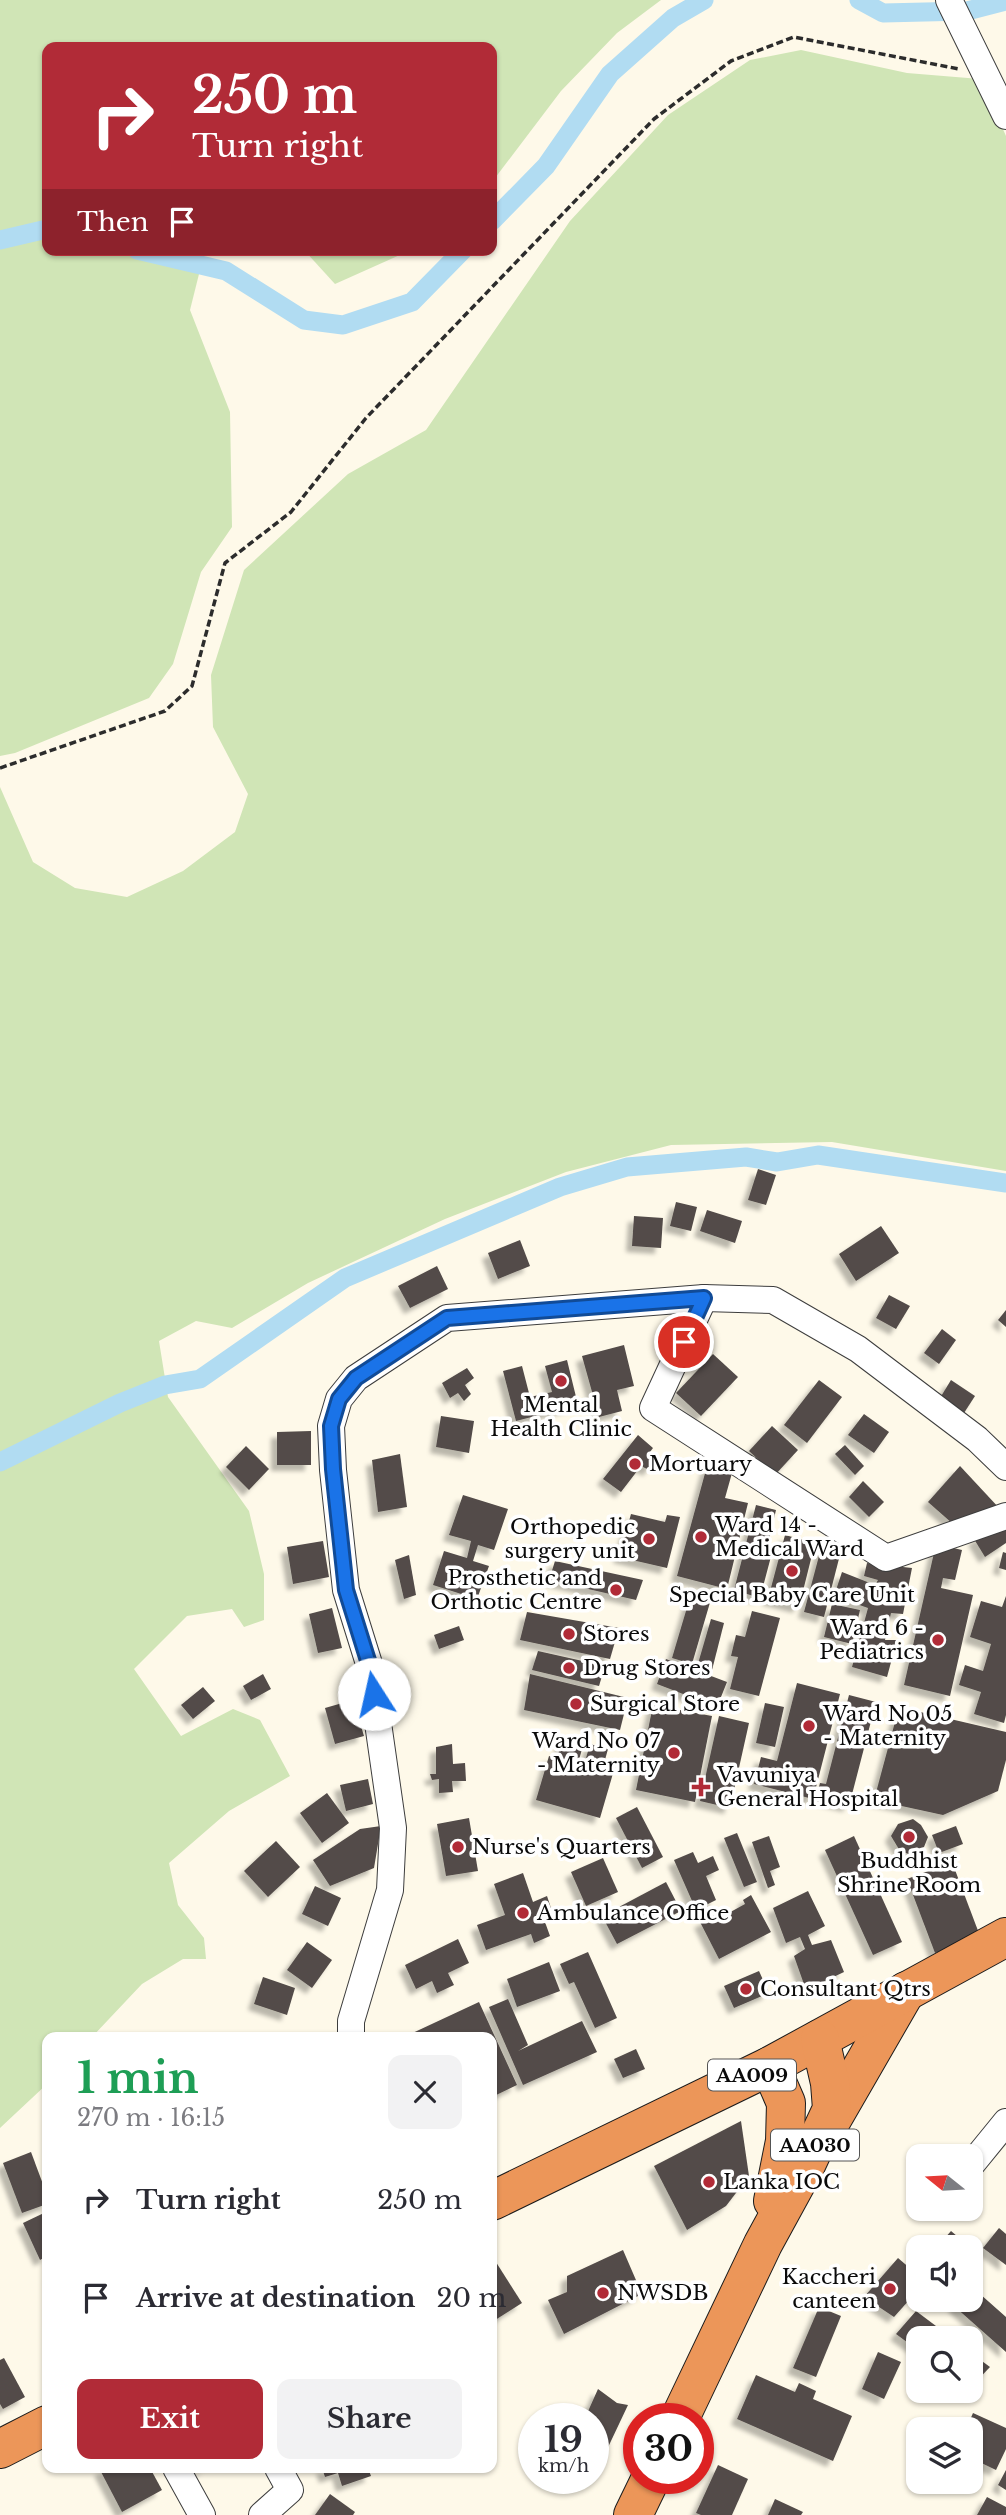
<!DOCTYPE html>
<meta charset="utf-8">
<style>
body{margin:0;font-family:"Libre Baskerville",serif;background:#f2f2f3;color:#2b2b33;height:100vh;display:flex;flex-direction:column;font-size:26px;white-space:nowrap}
*{box-sizing:border-box;margin:0}
p{font-size:23px;color:#7c7c81}
.icon{flex:none;width:38px;height:38px;fill:none;stroke:currentColor;stroke-width:2;stroke-linecap:round;stroke-linejoin:round}
.map{position:relative;flex:1;overflow:hidden}
.side{position:absolute;left:42px;top:2032px;width:455px;height:441px;display:flex;flex-direction:column;background:#fff;border-radius:14px;box-shadow:0 2px 5px #0004}
.side>*{flex:none}
.top-card{position:absolute;left:42px;top:42px;width:455px;height:214px;border-radius:14px;box-shadow:0 2px 5px #0004;background:#b12b37;color:#fff;overflow:hidden}
.needle{width:46px;rotate:288deg}
.buttons{position:absolute;left:906px;top:2144px;display:grid;gap:14px}
.buttons a{display:grid;place-items:center;width:77px;height:77px;border-radius:14px;background:#fff;box-shadow:0 2px 5px #0004;font-size:35px}
.speed{position:absolute;left:518px;top:2403px;display:flex;gap:14px;font-size:35px;font-weight:700;text-align:center}
.speed>*{display:grid;place-content:center;width:91px;height:91px;border-radius:50%;background:#fff;box-shadow:0 2px 5px #0004;line-height:1}
.speed small{font-size:18px;font-weight:400}
.speed .limit{border:10px solid #d22;background:#fff;color:#111}
.pin{position:absolute;display:grid;place-items:center;width:60px;height:60px;color:#fff;margin:-30px;border:4px solid #fff;border-radius:50%;box-shadow:0 2px 7px #0007}
.me{position:absolute;width:77px;margin:-38px;rotate:350deg;stroke-linejoin:round;filter:drop-shadow(0 0 5px #0008)}
.turn{display:flex;align-items:center;gap:24px;height:147px;padding:0 35px;font-size:32px}
.turn .icon{width:91px;height:91px;stroke-width:2.5}
.turn b{display:block;font-size:49px;line-height:60px}
.then{display:flex;align-items:center;height:66px;padding:0 35px;background:#0003;gap:14px;font-size:26px}
.round{display:grid;place-items:center;flex:none;width:74px;height:74px;border-radius:14px;background:#f2f2f3}
.headline{display:flex;align-items:center;justify-content:space-between;height:119px;padding:0 35px}
h1{font-size:42px;font-weight:700;line-height:52px;color:#1e9e55}
.primary-button{display:flex;gap:14px;margin-top:auto;padding:14px 35px}
.primary-button a{flex:1;height:80px;border-radius:14px;background:#b12b37;color:#fff;font-size:28px;font-weight:700;line-height:80px;text-align:center}
.primary-button a+a{background:#f2f2f3;color:#2b2b33}
ul{padding:0;list-style:none}
li{display:flex;align-items:center;gap:21px;height:98px;padding:0 35px}
li div{flex:1}
li b{display:block;font-size:26px}
li em{font-style:normal}
.map>svg:first-child{display:block}
.green{fill:#d0e5b6}
.lines{fill:none;stroke-linecap:round;stroke-linejoin:round}
.canal{stroke:#b1dcf2;stroke-width:19}
.building{fill:#524b48;filter:url(#shadow)}
.minor-casing{stroke:#3d3d3d;stroke-width:28}
.highway-casing{stroke:#1b1b1b;stroke-width:40}
.path{stroke:#2c2c2c;stroke-width:3.5;stroke-dasharray:7 3.5;stroke-linecap:butt}
.minor{stroke:#fff;stroke-width:26}
.highway{stroke:#ec9659;stroke-width:38}
.route-casing{stroke:#114b97;stroke-width:18}
.route{stroke:#1a73e8;stroke-width:12}
.poi-dot{fill:#b12b37;stroke:#fff;stroke-width:2.5}
.labels{text-anchor:middle;stroke-width:7;stroke-linejoin:round;paint-order:stroke}
.shield{fill:#fff;stroke:#545454;stroke-width:2}
.shield-label{font-size:19px;font-weight:bold;fill:#0a0a0a}
.poi-label{font-size:21px;fill:#0a0a0a;stroke:#fff;text-anchor:start}
</style>
<div class="map">
<svg width="1006" height="2515" viewBox="0 0 1006 2515">
<defs>
<filter id="shadow"><feDropShadow dx="-6" dy="6" stdDeviation="2" flood-color="#0004"/></filter>
</defs>
<rect width="100%" height="100%" fill="#fef9e9"/>
<g class="green">
<polygon points="0,0 661,0 617,33 561,91 492,182 492,47 47,47 47,250 205,250 190,310 230,412 232,527 201,572 173,664 149,698 15,753 0,756"/>
<polygon points="801,50 907,73 980,79 1006,136 1006,1171 832,1142 671,1145 566,1172 445,1219 308,1283 232,1328 196,1321 159,1341 168,1397 249,1511 264,1574 264,1620 244,1627 232,1609 187,1616 134,1669 181,1736 233,1709 260,1720 290,1776 229,1811 169,1863 178,1905 204,1938 206,1959 183,1959 142,1984 92,2037 47,2037 47,2084 0,2128 0,787 33,862 75,888 127,897 183,871 235,832 248,794 213,727 211,675 244,570 348,474 426,430 570,221 668,115 750,60"/>
<polygon points="304,250 411,250 335,284"/>
</g>
<g class="lines">
<g class="canal">
<polyline points="859,0 883,13 967,11 1006,1"/>
<polyline points="492,221 546,166 610,74 673,18 704,0"/>
<polyline points="0,240 47,229"/>
<polyline points="137,250 226,271 304,320 343,325 412,302 463,250"/>
<polyline points="0,1462 120,1403 165,1385 200,1379 345,1278 560,1187 627,1167 746,1157 777,1162 818,1155 1006,1183"/>
</g>
</g>
<g class="building">
<polygon points="758,1169 776,1175 766,1205 748,1200"/>
<polygon points="676,1202 697,1207 691,1231 670,1226"/>
<polygon points="707,1210 742,1221 735,1243 700,1231"/>
<polygon points="634,1216 663,1218 661,1248 632,1246"/>
<polygon points="881,1226 899,1253 856,1281 839,1254"/>
<polygon points="520,1240 530,1266 498,1279 488,1253"/>
<polygon points="437,1266 448,1289 410,1308 398,1286"/>
<polygon points="889,1295 910,1306 896,1329 876,1318"/>
<polygon points="1006,1310 1006,1327 998,1320"/>
<polygon points="942,1329 956,1340 939,1364 924,1353"/>
<polygon points="624,1345 634,1386 617,1390 622,1411 599,1417 582,1356"/>
<polygon points="713,1354 738,1377 701,1416 676,1393"/>
<polygon points="567,1360 578,1405 516,1421 503,1371 522,1366 530,1397 552,1392 545,1366"/>
<polygon points="467,1368 474,1378 465,1385 471,1394 464,1401 458,1393 450,1398 442,1383"/>
<polygon points="819,1380 842,1397 807,1443 784,1425"/>
<polygon points="951,1380 975,1396 964,1413 940,1398"/>
<polygon points="864,1414 889,1432 874,1453 848,1435"/>
<polygon points="441,1416 474,1421 469,1453 436,1447"/>
<polygon points="772,1426 798,1450 775,1475 749,1451"/>
<polygon points="311,1431 311,1465 277,1465 277,1432"/>
<polygon points="638,1435 653,1448 647,1456 655,1461 649,1470 641,1466 621,1492 603,1479"/>
<polygon points="845,1445 864,1466 855,1475 835,1454"/>
<polygon points="246,1446 269,1469 249,1490 226,1467"/>
<polygon points="400,1454 407,1507 378,1512 372,1460"/>
<polygon points="707,1466 732,1473 725,1498 748,1503 727,1589 677,1576"/>
<polygon points="960,1466 1000,1509 953,1524 928,1502"/>
<polygon points="863,1481 884,1502 869,1517 849,1497"/>
<polygon points="463,1495 508,1509 494,1550 478,1545 473,1561 489,1566 477,1599 433,1585 444,1551 467,1558 471,1541 449,1535"/>
<polygon points="756,1505 776,1510 768,1544 773,1549 760,1598 734,1590"/>
<polygon points="631,1514 665,1522 667,1515 680,1517 667,1568 619,1557"/>
<polygon points="1006,1520 1006,1543 985,1557 974,1539"/>
<polygon points="785,1535 815,1543 799,1607 768,1599"/>
<polygon points="323,1541 329,1577 293,1584 287,1547"/>
<polygon points="823,1541 842,1547 824,1617 804,1612"/>
<polygon points="936,1544 962,1550 955,1580 943,1578 941,1588 973,1595 950,1696 904,1685"/>
<polygon points="1003,1552 1006,1553 1006,1570 999,1568"/>
<polygon points="409,1555 416,1595 404,1599 395,1560"/>
<polygon points="555,1561 643,1580 636,1600 549,1580"/>
<polygon points="867,1563 912,1568 903,1614 891,1613 885,1640 897,1640 887,1677 852,1667 868,1608 834,1596 842,1572 875,1585 878,1580 864,1576"/>
<polygon points="691,1594 711,1599 692,1664 672,1658"/>
<polygon points="1006,1596 1006,1715 1004,1723 974,1714 981,1692 959,1685 965,1665 983,1671 991,1644 970,1637 981,1601 1002,1607"/>
<polygon points="832,1604 860,1610 852,1644 824,1637"/>
<polygon points="332,1608 342,1648 318,1653 309,1614"/>
<polygon points="752,1611 780,1618 759,1696 730,1689 738,1657 731,1656 736,1635 745,1637"/>
<polygon points="527,1612 619,1628 610,1659 520,1640"/>
<polygon points="711,1619 724,1623 712,1670 697,1667"/>
<polygon points="459,1626 464,1640 439,1649 434,1635"/>
<polygon points="538,1651 605,1666 599,1686 532,1670"/>
<polygon points="666,1659 727,1682 717,1707 657,1684"/>
<polygon points="263,1674 271,1689 251,1700 243,1686"/>
<polygon points="530,1674 628,1698 620,1730 524,1710"/>
<polygon points="797,1683 840,1694 813,1799 754,1784 761,1757 777,1761"/>
<polygon points="203,1687 215,1701 193,1719 181,1705"/>
<polygon points="849,1695 876,1702 849,1806 816,1798 820,1783 826,1784"/>
<polygon points="353,1700 364,1736 335,1744 325,1708"/>
<polygon points="765,1703 784,1707 775,1747 756,1743"/>
<polygon points="653,1705 712,1716 695,1802 636,1790"/>
<polygon points="899,1707 1006,1732 1006,1760 998,1791 943,1815 874,1800"/>
<polygon points="719,1716 749,1723 730,1808 700,1801"/>
<polygon points="562,1740 583,1746 578,1763 584,1765 590,1744 608,1749 603,1767 614,1770 600,1818 536,1800 549,1756 557,1758"/>
<polygon points="452,1744 453,1764 465,1763 466,1781 452,1781 453,1792 439,1793 439,1779 432,1780 430,1774 436,1774 436,1747"/>
<polygon points="368,1779 373,1804 346,1811 340,1785"/>
<polygon points="327,1793 349,1823 322,1843 300,1813"/>
<polygon points="637,1807 663,1857 642,1868 616,1818"/>
<polygon points="469,1818 478,1871 446,1876 437,1824"/>
<polygon points="913,1819 921,1825 928,1837 924,1847 912,1855 900,1851 891,1836 898,1824"/>
<polygon points="381,1826 374,1868 330,1886 313,1860 360,1829"/>
<polygon points="956,1826 963,1844 939,1853 932,1835"/>
<polygon points="737,1833 757,1882 744,1887 724,1838"/>
<polygon points="769,1836 780,1867 770,1871 775,1885 768,1888 752,1842"/>
<polygon points="854,1836 902,1942 873,1955 825,1850"/>
<polygon points="276,1841 300,1867 268,1897 244,1871"/>
<polygon points="693,1852 698,1863 713,1856 719,1870 706,1876 716,1900 696,1910 674,1860"/>
<polygon points="603,1858 618,1892 586,1906 571,1872"/>
<polygon points="952,1862 980,1936 935,1953 907,1879"/>
<polygon points="523,1873 533,1902 547,1896 551,1908 541,1911 550,1936 534,1943 531,1934 486,1950 477,1925 505,1915 494,1884"/>
<polygon points="666,1882 681,1911 617,1944 602,1916"/>
<polygon points="315,1886 341,1898 328,1926 302,1914"/>
<polygon points="808,1891 825,1926 808,1935 812,1945 831,1940 844,1972 806,1990 794,1956 805,1949 800,1937 786,1943 773,1908"/>
<polygon points="751,1895 771,1932 719,1959 700,1922 714,1915 716,1920 745,1904 743,1900"/>
<polygon points="458,1939 469,1963 448,1973 454,1985 437,1993 432,1981 416,1989 405,1965"/>
<polygon points="307,1942 332,1960 312,1988 287,1970"/>
<polygon points="588,1952 617,2018 595,2028 574,1982 569,1984 560,1964"/>
<polygon points="549,1962 560,1991 517,2007 507,1979"/>
<polygon points="759,1971 769,1993 734,2008 724,1986"/>
<polygon points="263,1977 295,1988 287,2015 254,2004"/>
<polygon points="508,1999 528,2045 518,2051 582,2021 597,2052 523,2085 489,2007"/>
<polygon points="479,2002 517,2085 492,2097 492,2037 404,2037"/>
<polygon points="636,2049 645,2069 623,2078 614,2059"/>
<polygon points="741,2121 749,2176 726,2206 687,2230 654,2166"/>
<polygon points="31,2152 47,2195 47,2204 22,2213 3,2163"/>
<polygon points="46,2212 47,2256 40,2260 23,2223"/>
<polygon points="999,2228 1006,2234 1006,2265 983,2248"/>
<polygon points="951,2231 970,2247 937,2247"/>
<polygon points="623,2250 642,2294 564,2334 548,2300 567,2292 567,2276"/>
<polygon points="898,2258 919,2276 919,2289 894,2317 864,2297"/>
<polygon points="494,2259 522,2303 492,2322 492,2261"/>
<polygon points="971,2286 1006,2317 1006,2352 954,2306 959,2300 971,2300"/>
<polygon points="819,2307 841,2316 816,2377 793,2368"/>
<polygon points="916,2311 952,2338 919,2338 919,2351 896,2334"/>
<polygon points="878,2352 901,2362 884,2399 862,2389"/>
<polygon points="971,2353 990,2367 971,2387"/>
<polygon points="4,2358 25,2397 3,2409 0,2404 0,2360"/>
<polygon points="756,2375 795,2392 799,2383 816,2391 813,2399 852,2416 833,2461 737,2419"/>
<polygon points="598,2389 617,2403 628,2405 593,2479 593,2418 585,2418"/>
<polygon points="973,2413 1006,2428 1006,2449 996,2470 971,2458 971,2429 966,2429"/>
<polygon points="718,2465 748,2479 732,2515 701,2515 696,2513"/>
<polygon points="106,2468 150,2468 162,2490 122,2512 100,2470"/>
<polygon points="188,2468 208,2468 191,2474"/>
<polygon points="322,2468 368,2468 371,2476 342,2486 338,2473 325,2477"/>
<polygon points="1006,2470 1006,2490 998,2485"/>
<polygon points="330,2494 355,2512 353,2515 315,2515"/>
<polygon points="987,2497 1006,2507 1006,2515 977,2515"/>
<polygon points="775,2499 803,2512 801,2515 768,2515"/>
</g>
<g class="lines">
<g class="minor-casing">
<g id="minor">
<polyline points="949,0 1006,116"/>
<polyline points="704,1298 653,1408 886,1558 1006,1516"/>
<polyline points="351,2037 351,2021 390,1890 393,1828 370,1667 346,1590 333,1470 331,1426 339,1399 356,1378 447,1318 704,1298 773,1300 858,1349 977,1439 1006,1467"/>
<polyline points="971,2165 1006,2122"/>
<polyline points="176,2468 202,2515"/>
<polyline points="262,2515 290,2490 278,2468"/>
</g>
</g>
<g class="highway-casing">
<g id="highway">
<polyline points="770,2066 786,2103 785,2141 773,2201"/>
<polyline points="831,2121 906,1991"/>
<polyline points="492,2201 770,2066 1006,1937"/>
<polyline points="680,2418 763,2244 804,2169 832,2109 830,2083 820,2039"/>
<polyline points="0,2449 47,2425"/>
<polyline points="633,2515 651,2478"/>
</g>
</g>
<polyline class="path" points="0,768 165,711 192,686 225,563 291,512 366,418 654,119 731,61 794,37 959,69"/>
<use href="#minor" class="minor"/>
<use href="#highway" class="highway"/>
</g>
<g class="lines">
<g class="route-casing">
<polyline id="route" points="374,1694 370,1667 346,1590 333,1469 331,1426 339,1399 356,1378 447,1318 704,1298 684,1342"/>
</g>
<use href="#route" class="route"/>
</g>
<g class="poi-dot">
<circle cx="561" cy="1381" r="7"/>
<circle cx="635" cy="1464" r="7"/>
<circle cx="701" cy="1537" r="7"/>
<circle cx="649" cy="1539" r="7"/>
<circle cx="792" cy="1571" r="7"/>
<circle cx="616" cy="1590" r="7"/>
<circle cx="569" cy="1634" r="7"/>
<circle cx="938" cy="1640" r="7"/>
<circle cx="569" cy="1668" r="7"/>
<circle cx="576" cy="1704" r="7"/>
<circle cx="809" cy="1726" r="7"/>
<circle cx="674" cy="1753" r="7"/>
<path d="M697.5 1776.5h7v7h7v7h-7v7h-7v-7h-7v-7h7z"/>
<circle cx="909" cy="1837" r="7"/>
<circle cx="458" cy="1847" r="7"/>
<circle cx="523" cy="1913" r="7"/>
<circle cx="746" cy="1989" r="7"/>
<circle cx="709" cy="2182" r="7"/>
<circle cx="890" cy="2289" r="7"/>
<circle cx="603" cy="2293" r="7"/>
</g>
<g class="labels">
<g class="shield">
<rect x="708" y="2059.5" width="88" height="31" rx="5"/>
<rect x="771" y="2129.5" width="88" height="31" rx="5"/>
</g>
<g class="shield-label">
<text x="752" y="2082">AA009</text>
<text x="815" y="2152">AA030</text>
</g>
<g class="poi-label">
<text x="561" y="1412" text-anchor="middle">Mental<tspan x="561" dy="24">Health Clinic</tspan></text>
<text x="649" y="1471">Mortuary</text>
<text x="715" y="1532">Ward 14 -<tspan x="715" dy="24">Medical Ward</tspan></text>
<text x="635" y="1534" text-anchor="end">Orthopedic<tspan x="635" dy="24">surgery unit</tspan></text>
<text x="602" y="1585" text-anchor="end">Prosthetic and<tspan x="602" dy="24">Orthotic Centre</tspan></text>
<text x="792" y="1602" text-anchor="middle">Special Baby Care Unit</text>
<text x="924" y="1635" text-anchor="end">Ward 6 -<tspan x="924" dy="24">Pediatrics</tspan></text>
<text x="583" y="1641">Stores</text>
<text x="583" y="1675">Drug Stores</text>
<text x="590" y="1711">Surgical Store</text>
<text x="823" y="1721">Ward No 05<tspan x="823" dy="24">- Maternity</tspan></text>
<text x="660" y="1748" text-anchor="end">Ward No 07<tspan x="660" dy="24">- Maternity</tspan></text>
<text x="717" y="1782">Vavuniya<tspan x="717" dy="24">General Hospital</tspan></text>
<text x="472" y="1854">Nurse's Quarters</text>
<text x="909" y="1868" text-anchor="middle">Buddhist<tspan x="909" dy="24">Shrine Room</tspan></text>
<text x="537" y="1920">Ambulance Office</text>
<text x="760" y="1996">Consultant Qtrs</text>
<text x="723" y="2189">Lanka IOC</text>
<text x="876" y="2284" text-anchor="end">Kaccheri<tspan x="876" dy="24">canteen</tspan></text>
<text x="617" y="2300">NWSDB</text>
</g>
</g>
</svg>
<div class="buttons">
<a><svg class="needle" viewBox="-14 -14 28 28"><path d="M0-13l5 13h-10z" fill="#e53935"/><path d="M0 13l5-13h-10z" fill="#7c7c81"/></svg></a>
<a><svg class="icon" aria-label="sound" viewBox="0 0 24 24"><path d="M4 9h4l5-4v14l-5-4H4zM17 9q2 3 0 6"/></svg></a>
<a><svg class="icon" aria-label="search" viewBox="0 0 24 24"><circle cx="10" cy="10" r="6"/><path d="M15 15l6 6"/></svg></a>
<a><svg class="icon" aria-label="layers" viewBox="0 0 24 24"><path d="M12 4l9 5-9 5-9-5zM3 14l9 5 9-5"/></svg></a>
</div>
<div class="speed"><div>19<small>km/h</small></div><div class="limit">30</div></div>
<div class="pin" style="left:684px;top:1342px;background:#d93025"><svg class="icon" aria-label="arrive" viewBox="0 0 24 24"><path d="M6 21V4h12l-3 4 3 4H6"/></svg></div>
<svg class="me" style="left:374px;top:1694px" viewBox="-20 -20 40 40"><circle r="19" fill="#fff"/><path d="M0-13L10 11 0 6-10 11z" fill="#1a73e8"/></svg>
<div class="top-card">
<div class="turn"><svg class="icon" aria-label="right" viewBox="0 0 24 24"><path d="M7 20v-9h11M14 6l5 5-5 5"/></svg><div><b>250 m</b>Turn right</div></div>
<div class="then">Then<svg class="icon" aria-label="arrive" viewBox="0 0 24 24"><path d="M6 21V4h12l-3 4 3 4H6"/></svg></div>
</div>
<section class="side">
<div class="headline"><div><h1>1 min</h1><p>270 m · 16:15</p></div><a class="round"><svg class="icon" aria-label="close" viewBox="0 0 24 24"><path d="M6 6l12 12M18 6L6 18"/></svg></a></div>
<ul>
<li><svg class="icon" aria-label="right" viewBox="0 0 24 24"><path d="M7 20v-9h11M14 6l5 5-5 5"/></svg><div><b>Turn right</b></div><em>250 m</em></li>
<li><svg class="icon" aria-label="arrive" viewBox="0 0 24 24"><path d="M6 21V4h12l-3 4 3 4H6"/></svg><div><b>Arrive at destination</b></div><em>20 m</em></li>
</ul>
<div class="primary-button"><a>Exit</a><a>Share</a></div>
</section>
</div>
